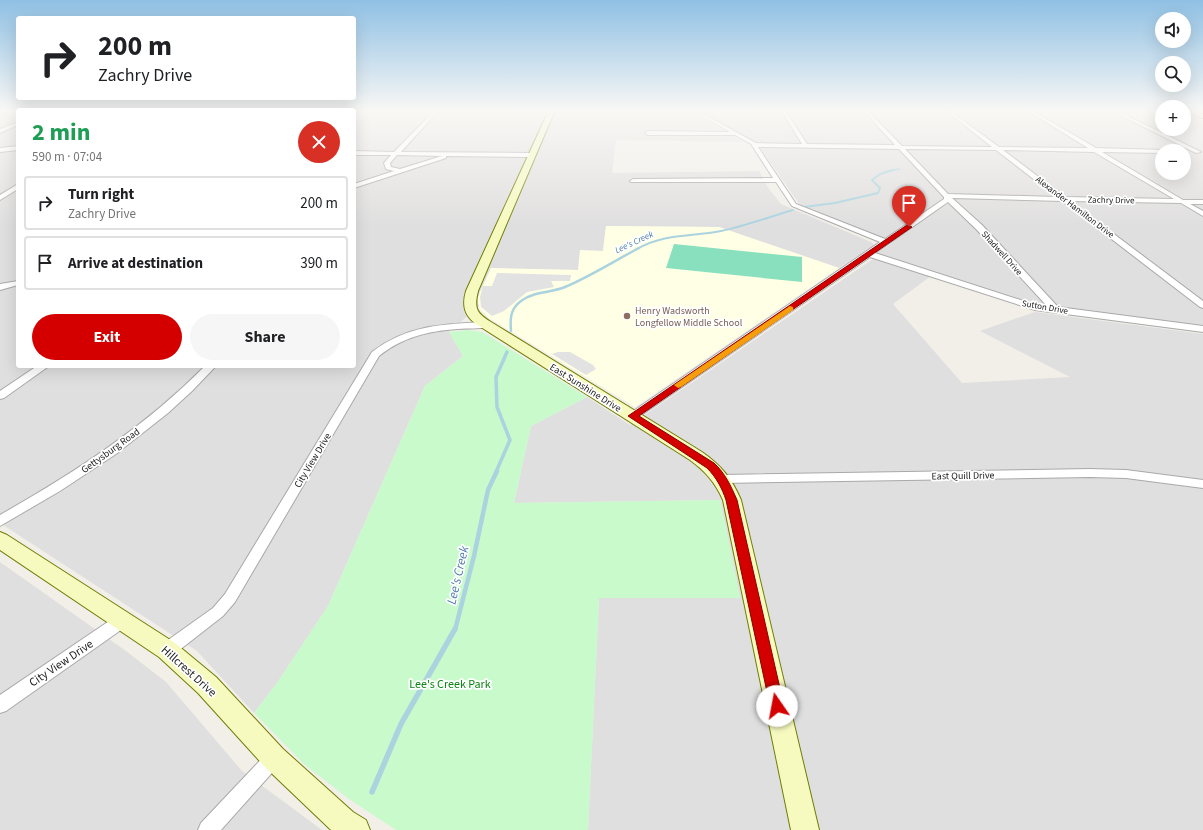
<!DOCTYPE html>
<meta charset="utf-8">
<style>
body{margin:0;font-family:"Source Sans 3",sans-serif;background:#f6f6f6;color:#202124;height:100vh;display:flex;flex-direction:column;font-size:15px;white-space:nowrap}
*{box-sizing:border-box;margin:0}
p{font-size:13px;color:#757577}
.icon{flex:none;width:22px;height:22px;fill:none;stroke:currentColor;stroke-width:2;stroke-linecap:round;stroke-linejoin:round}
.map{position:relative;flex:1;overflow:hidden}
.panel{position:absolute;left:16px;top:108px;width:340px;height:260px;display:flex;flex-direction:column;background:#fff;border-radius:4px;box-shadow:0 4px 16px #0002}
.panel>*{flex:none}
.hud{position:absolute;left:16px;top:16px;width:340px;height:84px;border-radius:4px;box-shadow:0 4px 16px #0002;background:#fff;color:#202124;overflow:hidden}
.fabs{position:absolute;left:1155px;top:12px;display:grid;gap:8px}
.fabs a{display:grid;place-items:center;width:36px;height:36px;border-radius:50%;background:#fff;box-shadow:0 4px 16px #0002;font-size:20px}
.pin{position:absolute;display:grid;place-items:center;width:34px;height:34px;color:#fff;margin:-41px -17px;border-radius:50% 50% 50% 0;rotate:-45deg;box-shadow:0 0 4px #0007}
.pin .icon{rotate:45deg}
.me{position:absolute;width:44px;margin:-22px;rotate:348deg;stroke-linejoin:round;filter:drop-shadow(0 0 3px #0008)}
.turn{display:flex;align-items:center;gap:14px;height:84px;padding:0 16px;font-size:18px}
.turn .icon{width:52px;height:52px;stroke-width:2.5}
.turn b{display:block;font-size:28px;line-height:34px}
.round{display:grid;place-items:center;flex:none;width:42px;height:42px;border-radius:21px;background:#f6f6f6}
.overview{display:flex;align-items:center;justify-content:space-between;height:68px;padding:0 16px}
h1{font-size:24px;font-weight:700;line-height:30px;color:#1e9e55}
.button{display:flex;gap:8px;margin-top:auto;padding:8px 16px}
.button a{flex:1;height:46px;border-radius:24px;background:#d40000;color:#fff;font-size:16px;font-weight:700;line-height:46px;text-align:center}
.button a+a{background:#f6f6f6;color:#202124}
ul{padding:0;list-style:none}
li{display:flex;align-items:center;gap:12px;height:54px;margin:0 8px 6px;padding:0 8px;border:2px solid #e0e0e0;border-radius:4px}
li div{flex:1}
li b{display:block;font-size:15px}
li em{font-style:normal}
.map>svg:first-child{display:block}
.residential{fill:#e0dfdf;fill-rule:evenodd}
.education{fill:#ffffe5}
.park{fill:#c8facc}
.pitch{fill:#88e0be}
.parking{fill:#e2e2e2}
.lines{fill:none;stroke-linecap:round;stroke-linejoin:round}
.stream-far5{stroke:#aad3df;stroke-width:1.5}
.stream-far4{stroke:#aad3df;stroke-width:2}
.stream-far3{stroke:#aad3df;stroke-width:2.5}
.stream-far2{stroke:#aad3df;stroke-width:3.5}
.stream-far1{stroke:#aad3df;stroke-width:4.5}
.stream{stroke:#aad3df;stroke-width:5.5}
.street-casing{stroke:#a9a9a9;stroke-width:2}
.secondary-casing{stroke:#707d05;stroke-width:2}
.street{fill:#fff;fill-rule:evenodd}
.secondary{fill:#f7fabf;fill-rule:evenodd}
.route{fill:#d40000;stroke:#8a0000}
.slow{fill:#f59e0b}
.education-dot{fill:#8d6e63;stroke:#fff;stroke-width:1.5}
.labels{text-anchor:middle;stroke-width:3.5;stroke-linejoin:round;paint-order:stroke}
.far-street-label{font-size:9px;fill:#222;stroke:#fff}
.far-water-label{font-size:9px;font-style:italic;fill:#4a7aab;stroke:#fff}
.education-label{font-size:10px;fill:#785e54;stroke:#fff;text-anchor:start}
.street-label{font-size:10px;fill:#222;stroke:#fff}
.near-street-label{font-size:12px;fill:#222;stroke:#fff}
.near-park-label{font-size:12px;fill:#0c8416;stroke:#fff}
.near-water-label{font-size:13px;font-style:italic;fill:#4a7aab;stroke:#fff}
</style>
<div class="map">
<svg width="1203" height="830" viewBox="0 0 1203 830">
<rect width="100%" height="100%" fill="#f2efe9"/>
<g class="residential">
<polygon points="0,110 157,110 18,110 18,366 354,366 354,110 206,110 687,110 743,142 616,140 612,173 759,171 769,189 781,204 871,242 874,245 839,268 719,227 606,226 603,251 578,270 491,268 477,299 479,306 449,332 463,356 425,386 328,606 277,683 254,713 197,651 0,523"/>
<path d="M698 110H1162V129H1184V110H1203V326L1030 304 874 255 892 243 800 205 756 142ZM1162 151H1184V173H1162Z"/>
<polygon points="873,259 931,276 893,304 962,383 1070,377 980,331 1035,312 1203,334 1203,830 588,830 599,598 740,598 720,500 514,503 531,426 587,397 630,425"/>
<polygon points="0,562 126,651 166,682 242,771 322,830 0,830"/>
</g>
<polygon class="education" points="606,226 719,227 839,268 635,407 489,318 480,309 477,299 491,268 578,270 580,250 603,251"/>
<polygon class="park" points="468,330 482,332 587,397 531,426 514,503 720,500 740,598 599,598 588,830 396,830 349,799 305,765 254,713 277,683 328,606 425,386 463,356 449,332"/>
<polygon class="pitch" points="674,244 802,257 802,282 666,268"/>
<g class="parking">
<polygon points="497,273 568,275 571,275 570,281 551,281 554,287 527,292 504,311 492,316 481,307 480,297 483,286 492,286"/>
<polygon points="558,352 570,352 593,365 596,369 586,375 552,354"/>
</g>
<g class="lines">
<polyline class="stream-far5" points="888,171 899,169"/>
<g class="stream-far4">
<polyline points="804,207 835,203 878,193 880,188 872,180 880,174 893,170"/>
<path d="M637 249C665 233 691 237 721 231 745 226 769 217 793 210"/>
</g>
<path class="stream-far3" d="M511 331C510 319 510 309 521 301 534 291 551 293 565 287 591 276 614 261 639 248"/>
<polyline class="stream-far2" points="496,472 510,440 497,407 496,377 507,352"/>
<polyline class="stream-far1" points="455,630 474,556 488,490 497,471"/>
<polyline class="stream" points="372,792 401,724 455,629"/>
<g class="street-casing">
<g id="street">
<path d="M435 110H439L401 152 531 153 534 155 531 157 446 156V158L354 188V184L394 171 386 169 384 163 391 155H354V151L394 152ZM397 155 442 156 400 169 391 167 390 163Z"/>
<path d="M691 110H696L756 143 802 144 781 110H785L807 144 895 145 863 110H867L902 146 992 147 945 110H949L999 147 1088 148 1026 110H1031L1096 148 1164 150 1165 151H1162V153L1102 152 1183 200H1203V204H1190L1203 211V216L1181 203 1070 201 1203 301V308L1200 307 1062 201 952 198 982 225 1058 307 1203 326V332L1035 310 870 257 637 418H629L627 416 629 414 880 242 792 206 776 182H631L630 181 633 179 773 178 751 144 735 135H648L645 133 648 131 730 132ZM758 147 899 149 944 197V199L885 239 796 204ZM905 149 996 150 1057 197 948 194ZM1003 150 1094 152 1174 199 1065 197ZM948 202 976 229 1047 306 1036 305 875 253Z"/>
<polygon points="1110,110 1115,110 1201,152 1196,153"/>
<polygon points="18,122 18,125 0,133 0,129"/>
<polygon points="18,146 18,150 0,152 0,148"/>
<polygon points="18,184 18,189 0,200 0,195"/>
<polygon points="18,281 18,285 0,290 0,284"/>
<path d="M486 322 491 325 489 327C479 329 468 328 458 329 428 331 403 337 379 356L235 602 223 616 173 655 167 657 161 655 159 650 161 645 213 608 225 594 372 352C407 325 443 324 486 322Z"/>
<polygon points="37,366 49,366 4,398 0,399 0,391"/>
<path d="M205 366H216L192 391 168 413 116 454 60 491 0 526V515C74 473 145 427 205 366Z"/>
<polygon points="1090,469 1126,470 1203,480 1203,488 1126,478 1090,477 722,483 718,482 716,479 718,476 722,475"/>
<polygon points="123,614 128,615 131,620 128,625 6,711 0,713 0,695 118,615"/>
<polygon points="274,749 280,752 283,758 280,764 221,830 198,830 201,823 268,752"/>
</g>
</g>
<g class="secondary-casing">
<g id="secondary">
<path d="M549 110H555L478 291C474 308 476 313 491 322L702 452C721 465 732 479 741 500L819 830H791L723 500C715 482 705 471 690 460L476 324C464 315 462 305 466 291Z"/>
<polygon points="1184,110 1192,110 1203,114 1203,118 1185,111"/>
<polygon points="0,532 7,535 175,643 216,677 283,749 353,812 366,820 370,830 331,830 265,767 198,693 159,657 0,550"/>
</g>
</g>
<use href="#street" class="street"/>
<use href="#secondary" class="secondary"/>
</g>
<linearGradient id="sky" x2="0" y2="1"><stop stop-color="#8fc0e4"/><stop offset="0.49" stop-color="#f9f8f5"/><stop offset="1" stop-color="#f9f8f5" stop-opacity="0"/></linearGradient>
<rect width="1203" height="226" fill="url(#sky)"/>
<path class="route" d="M907 225 912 227 639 416 714 463C725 473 731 486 737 500L784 706 782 711 777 713 772 711 770 706 726 500C722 488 716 477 707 468L628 416Z"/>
<polygon class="slow" points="790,306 793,307 793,310 681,387 678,388 674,385"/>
<circle class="education-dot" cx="627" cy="316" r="4"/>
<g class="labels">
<g class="far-street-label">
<text transform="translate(1111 200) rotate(1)" y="3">Zachry Drive</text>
<text transform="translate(1075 207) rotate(37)" y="3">Alexander Hamilton Drive</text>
<text transform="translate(1002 253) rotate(48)" y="3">Shadwell Drive</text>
<text transform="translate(1045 307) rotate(10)" y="3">Sutton Drive</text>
</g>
<g class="far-water-label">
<text transform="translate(634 242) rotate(-25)" y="3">Lee's Creek</text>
</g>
<g class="education-label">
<text x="635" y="314">Henry Wadsworth<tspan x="635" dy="12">Longfellow Middle School</tspan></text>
</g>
<g class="street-label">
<text transform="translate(586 387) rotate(32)" y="4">East Sunshine Drive</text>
<text transform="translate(110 450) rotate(-36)" y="4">Gettysburg Road</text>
<text transform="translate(312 460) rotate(-59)" y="4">City View Drive</text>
<text transform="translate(963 475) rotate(-1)" y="4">East Quill Drive</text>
</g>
<g class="near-street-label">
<text transform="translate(61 663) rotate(-34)" y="4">City View Drive</text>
<text transform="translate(189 671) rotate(42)" y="4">Hillcrest Drive</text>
</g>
<g class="near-park-label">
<text x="450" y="688">Lee's Creek Park</text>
</g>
<g class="near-water-label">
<text transform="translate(457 575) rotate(-77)" y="5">Lee's Creek</text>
</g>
</g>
</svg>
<div class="fabs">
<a><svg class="icon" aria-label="sound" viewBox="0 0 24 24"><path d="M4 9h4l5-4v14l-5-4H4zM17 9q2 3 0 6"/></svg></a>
<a><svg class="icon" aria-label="search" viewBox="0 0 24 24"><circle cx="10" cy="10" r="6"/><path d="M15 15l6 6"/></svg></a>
<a>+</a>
<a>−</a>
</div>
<div class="pin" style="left:909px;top:227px;background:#d93025"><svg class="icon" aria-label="arrive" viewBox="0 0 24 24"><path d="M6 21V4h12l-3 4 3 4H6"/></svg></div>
<svg class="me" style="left:777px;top:706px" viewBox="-20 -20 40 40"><circle r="19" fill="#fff"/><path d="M0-13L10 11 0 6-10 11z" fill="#d40000"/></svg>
<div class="hud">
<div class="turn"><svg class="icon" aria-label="right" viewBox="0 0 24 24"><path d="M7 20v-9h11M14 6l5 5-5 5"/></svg><div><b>200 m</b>Zachry Drive</div></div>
</div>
<section class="panel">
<div class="overview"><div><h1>2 min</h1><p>590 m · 07:04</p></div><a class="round" style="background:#d93025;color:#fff"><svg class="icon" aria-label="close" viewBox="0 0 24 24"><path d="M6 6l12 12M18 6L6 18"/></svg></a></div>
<ul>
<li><svg class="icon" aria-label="right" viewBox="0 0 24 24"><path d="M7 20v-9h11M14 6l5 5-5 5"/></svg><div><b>Turn right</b><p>Zachry Drive</p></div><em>200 m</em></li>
<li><svg class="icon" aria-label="arrive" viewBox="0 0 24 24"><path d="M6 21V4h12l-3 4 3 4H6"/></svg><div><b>Arrive at destination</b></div><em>390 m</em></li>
</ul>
<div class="button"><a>Exit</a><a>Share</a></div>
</section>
</div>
